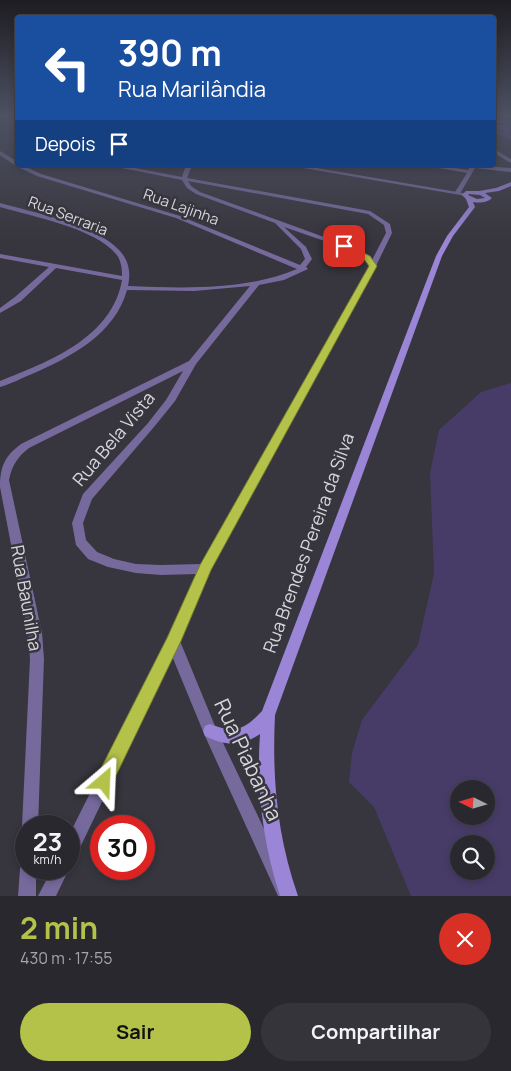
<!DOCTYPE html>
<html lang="pt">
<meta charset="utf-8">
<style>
body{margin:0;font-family:Manrope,sans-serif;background:#35343a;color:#f1f3f6;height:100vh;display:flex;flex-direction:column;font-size:19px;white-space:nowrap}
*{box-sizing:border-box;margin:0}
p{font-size:16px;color:#a5a6aa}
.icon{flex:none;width:28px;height:28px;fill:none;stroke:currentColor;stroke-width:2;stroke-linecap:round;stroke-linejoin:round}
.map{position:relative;height:896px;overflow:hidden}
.panel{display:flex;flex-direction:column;background:#29282e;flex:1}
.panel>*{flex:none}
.banner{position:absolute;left:15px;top:15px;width:481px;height:152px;border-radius:5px;box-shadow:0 2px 8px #0003,0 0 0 1px #45444a;background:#1a4fa0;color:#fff;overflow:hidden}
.needle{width:32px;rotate:275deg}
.buttons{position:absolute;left:450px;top:780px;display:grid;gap:10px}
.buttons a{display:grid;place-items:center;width:45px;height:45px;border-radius:50%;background:#29282e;box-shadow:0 2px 8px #0003,0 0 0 1px #45444a;font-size:25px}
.speed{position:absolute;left:15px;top:815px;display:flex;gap:10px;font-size:25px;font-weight:700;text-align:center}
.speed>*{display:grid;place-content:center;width:65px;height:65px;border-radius:50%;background:#29282e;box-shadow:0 2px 8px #0003,0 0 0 1px #45444a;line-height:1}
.speed small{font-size:12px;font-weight:400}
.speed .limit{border:8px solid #d22;background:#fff;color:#111}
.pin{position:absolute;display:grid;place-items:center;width:42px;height:42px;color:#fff;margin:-21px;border-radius:10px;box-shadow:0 2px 8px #0006}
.me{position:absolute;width:55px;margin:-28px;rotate:26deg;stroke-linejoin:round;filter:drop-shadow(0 0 4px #0008)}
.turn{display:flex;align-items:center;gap:18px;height:105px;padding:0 20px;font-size:22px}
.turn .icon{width:65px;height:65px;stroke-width:2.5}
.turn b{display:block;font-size:35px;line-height:42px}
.then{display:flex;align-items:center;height:48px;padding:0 20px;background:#0003;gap:10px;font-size:19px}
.round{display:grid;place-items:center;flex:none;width:52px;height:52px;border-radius:26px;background:#35343a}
.headline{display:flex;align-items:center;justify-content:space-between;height:85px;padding:0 20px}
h1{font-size:30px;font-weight:700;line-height:38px;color:#b5c249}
.button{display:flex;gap:10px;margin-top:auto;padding:10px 20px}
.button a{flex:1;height:58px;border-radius:30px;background:#b5c249;color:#111;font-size:20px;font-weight:700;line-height:58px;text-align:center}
.button a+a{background:#35343a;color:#f1f3f6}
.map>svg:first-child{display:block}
.green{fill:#473c67;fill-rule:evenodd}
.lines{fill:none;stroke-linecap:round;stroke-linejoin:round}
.minor{fill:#766a9d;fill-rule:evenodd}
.tertiary{fill:#766a9d;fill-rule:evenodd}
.secondary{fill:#9a85d6;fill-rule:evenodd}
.wall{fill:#53407f}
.building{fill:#604b94;stroke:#433468}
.route{fill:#b5c249;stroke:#767e2f}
.labels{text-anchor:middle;stroke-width:5;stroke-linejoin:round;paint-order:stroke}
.far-street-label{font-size:15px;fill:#d7d6db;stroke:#37353d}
.street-label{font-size:18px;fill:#d7d6db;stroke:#37353d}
.near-street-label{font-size:21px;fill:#d7d6db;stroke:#37353d}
</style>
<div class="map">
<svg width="511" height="896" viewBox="0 0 511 896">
<rect width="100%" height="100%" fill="#37353d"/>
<path class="green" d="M511 383V896H411L374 807 349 782 352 753 362 720 418 645 434 573 430 473 439 430 481 392ZM459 789H486V816H459ZM459 844H486V871H459Z"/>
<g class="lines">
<g class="minor">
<path d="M0 151 18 162V165H22L41 174 180 216 300 265 305 259 301 249 275 223 196 194 187 188 182 180 107 165H119L182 177 186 165H192L187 178 370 211 390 224 392 233 376 266 211 570 180 641 215 726 296 896H278L205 736 172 656 75 858 69 860V835L168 638 197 574 161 575 136 573 108 567 88 559 76 545 72 523 83 494 148 423 166 400 183 371 29 448C17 457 12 466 9 480L42 633 44 659 38 826H26V833L24 832 22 826 30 659 28 633 0 487C0 466 5 456 21 444L189 361 250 286 194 291 127 290C115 334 71 357 32 374 22 378 11 384 0 387V381C48 362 112 338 122 280L56 268 21 301 0 313V308L15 297 49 267 0 258V254L122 276C122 268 121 260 116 254 95 228 31 216 0 207V203C32 212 97 225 119 250 129 260 131 273 128 286 183 288 245 291 297 269L176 218 37 176 16 166 0 155ZM188 181 368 214 384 225 386 233 372 260 369 256 346 245 200 192 191 186ZM284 227 342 247 365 258 370 266 201 564 161 565 136 564 114 559 97 552 86 540 83 523 92 499 154 427 175 401 196 364 259 285 284 280 308 269 306 267 312 259 306 247Z"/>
<polygon points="422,165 435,165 468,170 471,165 511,168 511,172 475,168 461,192 458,194 455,192 467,173"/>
<polygon points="26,861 26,869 36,869 36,896 18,896 20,869 22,863"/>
<polygon points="69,867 69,869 56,896 38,896 52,869 69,869"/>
</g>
<g class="tertiary">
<polygon points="494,120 511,122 511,124 494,122"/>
<polygon points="494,149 511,159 511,163 494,153"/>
<polygon points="286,165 299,165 469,194 466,196"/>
</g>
<path class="secondary" d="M511 182V186L499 191 485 193 492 198C487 203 480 203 473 202L475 207 453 236 442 256 275 715C272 779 277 835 298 896H280C263 843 256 789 260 734 241 747 225 746 205 736L203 731 205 726 210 724C235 734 244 730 262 711L436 256 447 236 469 207 466 199 462 195 466 191H479L496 188ZM469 194 480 195 485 198 477 199 468 195Z"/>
</g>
<g class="wall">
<polygon points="494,116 511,116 511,121 494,119"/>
<polygon points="511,123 511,140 494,133 494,126"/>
</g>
<g class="building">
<polygon points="494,116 511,116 511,119 494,117"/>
<polygon points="511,123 511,135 494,127 494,126"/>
</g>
<linearGradient id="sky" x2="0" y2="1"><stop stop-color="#1e1d22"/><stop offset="0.48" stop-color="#4d5162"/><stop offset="1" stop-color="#4d5162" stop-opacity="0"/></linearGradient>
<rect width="511" height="241" fill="url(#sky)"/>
<polygon class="route" points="344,243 370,256 377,266 211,570 181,641 110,788 104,791 97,788 95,782 97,776 167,638 200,565 369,266 364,259 341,247 341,244"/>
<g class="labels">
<g class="far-street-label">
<text transform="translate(181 207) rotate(20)" y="5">Rua Lajinha</text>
<text transform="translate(68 216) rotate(21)" y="5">Rua Serraria</text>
</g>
<g class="street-label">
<text transform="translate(114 439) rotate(-50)" y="6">Rua Bela Vista</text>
<text transform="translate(309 543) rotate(-70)" y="6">Rua Brendes Pereira da Silva</text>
<text transform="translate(26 598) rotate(80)" y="6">Rua Baunilha</text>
</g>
<g class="near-street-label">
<text transform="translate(248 760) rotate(65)" y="7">Rua Piabanha</text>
</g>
</g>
</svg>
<div class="buttons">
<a><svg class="needle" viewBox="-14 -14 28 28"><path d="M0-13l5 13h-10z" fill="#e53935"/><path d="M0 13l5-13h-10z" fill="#a5a6aa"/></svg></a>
<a><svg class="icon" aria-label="search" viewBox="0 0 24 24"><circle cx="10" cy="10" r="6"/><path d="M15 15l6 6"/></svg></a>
</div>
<div class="speed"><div>23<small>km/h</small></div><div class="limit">30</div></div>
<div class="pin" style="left:344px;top:246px;background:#d93025"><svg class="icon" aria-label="arrive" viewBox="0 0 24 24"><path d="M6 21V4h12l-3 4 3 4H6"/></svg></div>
<svg class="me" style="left:104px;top:782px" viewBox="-20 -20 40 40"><path d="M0-17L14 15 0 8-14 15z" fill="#b5c249" stroke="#fff" stroke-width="4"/></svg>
<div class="banner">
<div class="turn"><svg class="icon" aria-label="left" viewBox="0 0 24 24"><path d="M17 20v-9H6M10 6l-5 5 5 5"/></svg><div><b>390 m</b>Rua Marilândia</div></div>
<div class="then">Depois<svg class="icon" aria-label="arrive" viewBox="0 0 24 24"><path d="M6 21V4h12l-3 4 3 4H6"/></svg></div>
</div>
</div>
<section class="panel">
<div class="headline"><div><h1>2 min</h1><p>430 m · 17:55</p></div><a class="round" style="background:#d93025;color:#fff"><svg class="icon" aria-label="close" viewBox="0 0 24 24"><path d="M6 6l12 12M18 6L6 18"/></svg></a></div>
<div class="button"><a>Sair</a><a>Compartilhar</a></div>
</section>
